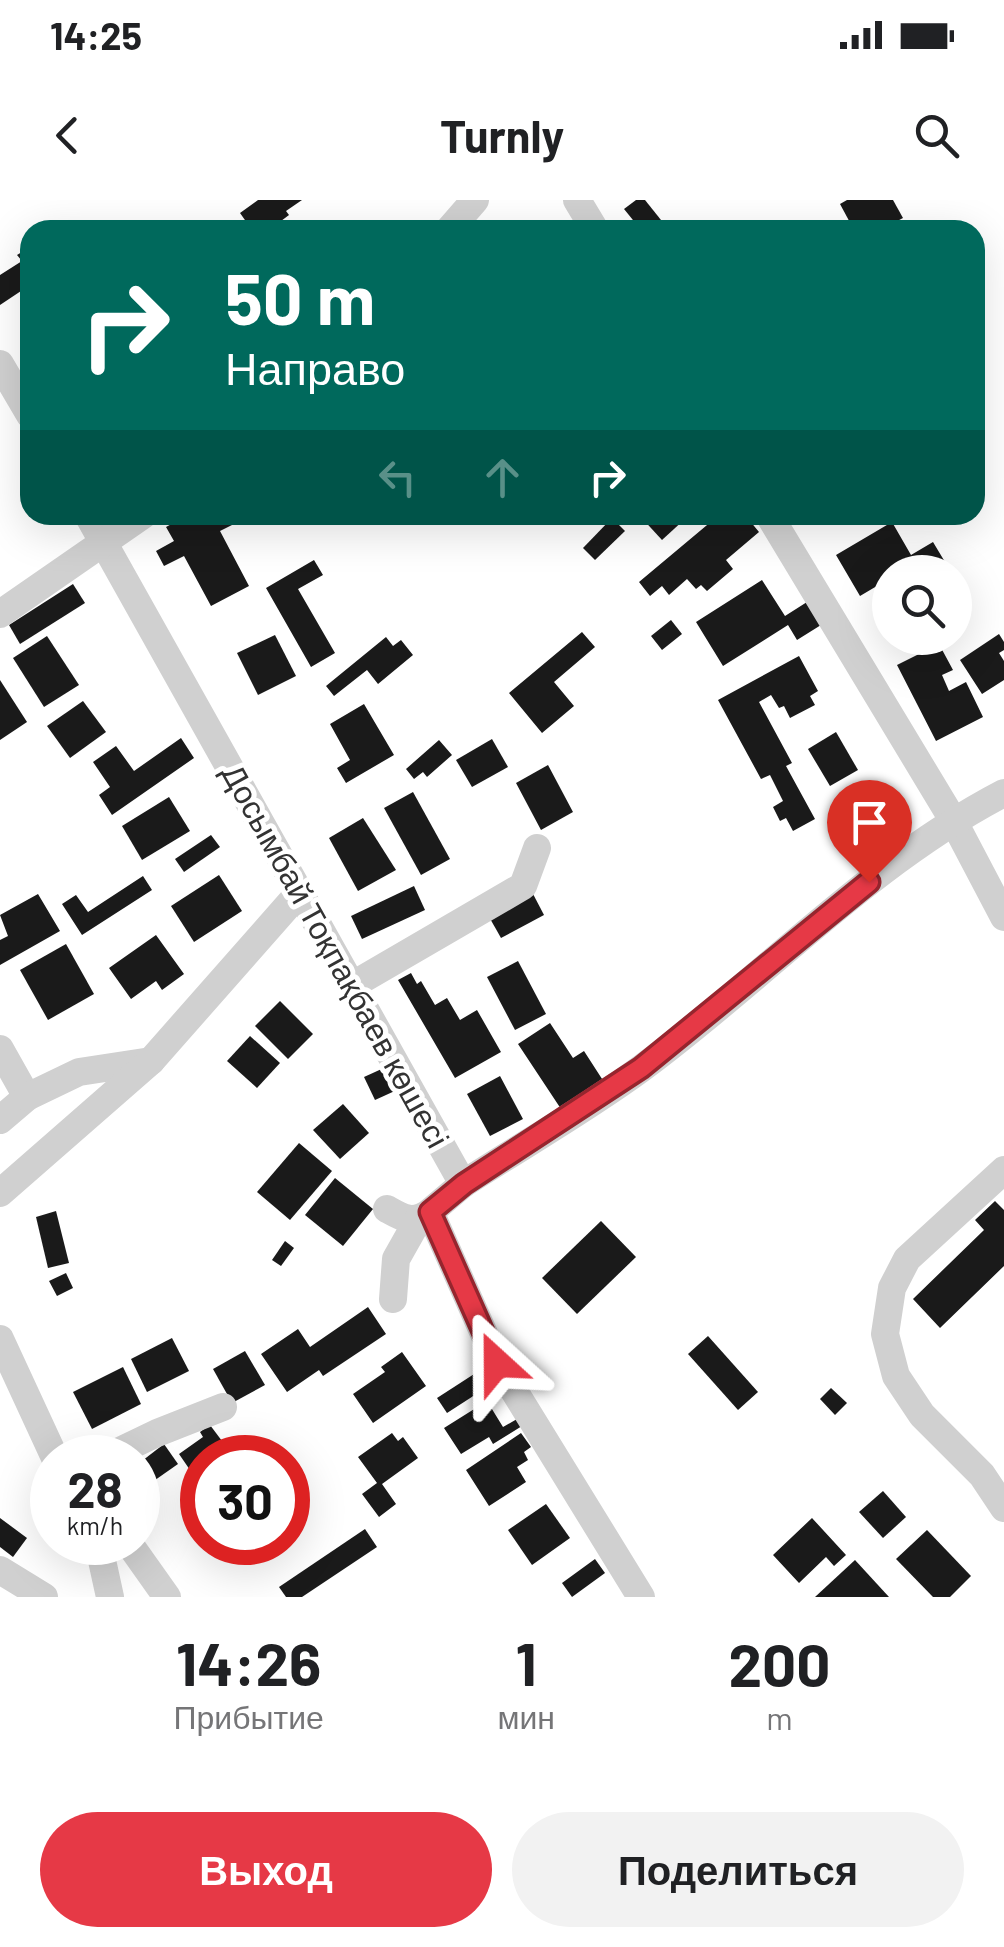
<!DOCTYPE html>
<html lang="ru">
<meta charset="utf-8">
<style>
body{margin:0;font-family:Barlow,sans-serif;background:#f2f2f2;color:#202124;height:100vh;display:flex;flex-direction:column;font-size:38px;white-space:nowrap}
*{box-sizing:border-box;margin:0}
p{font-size:32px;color:#757577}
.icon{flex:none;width:55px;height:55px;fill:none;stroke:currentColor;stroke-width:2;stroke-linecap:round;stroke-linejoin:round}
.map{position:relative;height:1397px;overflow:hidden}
.panel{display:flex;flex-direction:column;background:#fff;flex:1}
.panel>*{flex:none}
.banner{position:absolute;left:20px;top:20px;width:965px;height:305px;border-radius:30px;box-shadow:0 10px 40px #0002;background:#00695c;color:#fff;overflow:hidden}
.tools{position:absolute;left:872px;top:355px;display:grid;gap:20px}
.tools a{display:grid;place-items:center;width:100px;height:100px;border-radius:50%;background:#fff;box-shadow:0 10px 40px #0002;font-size:50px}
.speed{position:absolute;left:30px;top:1235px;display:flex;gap:20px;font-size:50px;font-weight:700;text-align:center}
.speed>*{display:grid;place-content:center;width:130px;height:130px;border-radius:50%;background:#fff;box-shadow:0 10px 40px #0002;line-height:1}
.speed small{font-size:25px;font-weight:400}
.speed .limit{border:15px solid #d22;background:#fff;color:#111}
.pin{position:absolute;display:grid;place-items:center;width:85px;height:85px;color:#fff;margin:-102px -42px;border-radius:50% 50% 50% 0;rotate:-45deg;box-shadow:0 0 10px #0007}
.pin .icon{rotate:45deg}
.me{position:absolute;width:110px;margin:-55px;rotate:336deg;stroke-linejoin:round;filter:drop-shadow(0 0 8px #0008)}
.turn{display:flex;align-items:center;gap:35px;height:210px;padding:0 40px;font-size:45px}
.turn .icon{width:130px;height:130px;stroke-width:2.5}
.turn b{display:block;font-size:70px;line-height:85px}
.lanes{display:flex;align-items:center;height:95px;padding:0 40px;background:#0003;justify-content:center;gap:50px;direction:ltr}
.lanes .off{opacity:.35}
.eta{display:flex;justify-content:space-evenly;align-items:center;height:170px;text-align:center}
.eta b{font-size:60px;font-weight:700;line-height:70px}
.primary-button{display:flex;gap:20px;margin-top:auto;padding:20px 40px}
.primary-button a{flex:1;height:115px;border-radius:60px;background:#e63946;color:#fff;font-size:40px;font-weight:700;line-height:115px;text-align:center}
.primary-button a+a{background:#f2f2f2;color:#202124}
.status{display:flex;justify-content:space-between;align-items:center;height:70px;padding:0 50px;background:#fff;direction:ltr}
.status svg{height:28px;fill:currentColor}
header{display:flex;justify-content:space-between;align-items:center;height:130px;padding:0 40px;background:#fff;font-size:45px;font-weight:700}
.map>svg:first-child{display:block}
.building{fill:#1a1a1a}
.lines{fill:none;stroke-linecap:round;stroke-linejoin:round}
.minor{stroke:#d0d0d0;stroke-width:28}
.route-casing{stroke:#96252e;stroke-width:25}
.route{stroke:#e63946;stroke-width:18}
.labels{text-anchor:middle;stroke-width:10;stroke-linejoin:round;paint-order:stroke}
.street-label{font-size:32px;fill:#333;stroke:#fff}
</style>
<div class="status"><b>14:25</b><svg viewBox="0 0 49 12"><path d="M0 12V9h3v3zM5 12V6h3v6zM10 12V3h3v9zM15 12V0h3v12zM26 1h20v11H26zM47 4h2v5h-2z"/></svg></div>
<header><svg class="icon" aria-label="back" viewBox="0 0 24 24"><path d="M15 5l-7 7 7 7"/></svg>Turnly<svg class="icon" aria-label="search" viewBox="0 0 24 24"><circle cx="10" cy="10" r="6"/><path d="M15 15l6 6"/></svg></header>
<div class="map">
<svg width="1004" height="1397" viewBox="0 0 1004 1397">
<rect width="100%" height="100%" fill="#fff"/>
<g class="building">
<polygon points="258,0 302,0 286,11 289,15 269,30 252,30 240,13"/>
<polygon points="636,0 645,0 661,20 648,30 641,30 624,9"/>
<polygon points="847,0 893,0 903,18 880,30 854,30 840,4"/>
<polygon points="30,47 30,85 0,105 0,75 22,61 17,55"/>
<polygon points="188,315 229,315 234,324 220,331 249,386 211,406 184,356 164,366 156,351 174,341 166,327"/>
<polygon points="639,315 683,315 686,318 662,340"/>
<polygon points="719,315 745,315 759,332 726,360 733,369 707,391 701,385 696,389 687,379 669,395 662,386 650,396 639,382"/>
<polygon points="612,318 625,331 595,360 583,348"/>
<polygon points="892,322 911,355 933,342 951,372 890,372 890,385 887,380 860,396 836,355"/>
<polygon points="314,360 323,375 298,389 335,453 311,467 266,388"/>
<polygon points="762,380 785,416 807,402 821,425 797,440 788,425 723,466 696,422"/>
<polygon points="73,384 85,403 20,444 9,425"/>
<polygon points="671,420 682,434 662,450 651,436"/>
<polygon points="582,432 595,447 554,482 574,506 542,533 509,493"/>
<polygon points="999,434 1004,442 1004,450 999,453 1004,461 1004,480 982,494 960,460"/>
<polygon points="275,435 296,476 258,495 237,453"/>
<polygon points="47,436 79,485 44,507 13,458"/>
<polygon points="386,437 393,446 401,440 413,455 378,484 367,470 334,496 326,486"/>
<polygon points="939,444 953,470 942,475 949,491 966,482 983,517 936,541 897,465"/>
<polygon points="799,456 818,491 810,496 815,505 790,518 784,506 779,508 771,495 759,502 792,563 786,566 815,619 793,631 786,618 780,621 773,607 783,601 770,575 761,579 718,500"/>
<polygon points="0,480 27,522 0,540"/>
<polygon points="83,501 106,532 70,558 47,526"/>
<polygon points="364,504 394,555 346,583 337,568 350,560 330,524"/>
<polygon points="836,532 858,570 830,586 808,549"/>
<polygon points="181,538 194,558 112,615 99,595 110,587 93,562 116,546 134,571"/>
<polygon points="492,539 508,567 472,587 456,560"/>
<polygon points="439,540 452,555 427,577 423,572 414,579 406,569"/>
<polygon points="548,565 573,612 541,630 516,583"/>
<polygon points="413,592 450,659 421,675 384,608"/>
<polygon points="169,597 190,631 142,660 122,626"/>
<polygon points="363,618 396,670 358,691 329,638"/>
<polygon points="211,635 220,647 184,672 175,659"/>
<polygon points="219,675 242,711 194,742 171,706"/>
<polygon points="143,676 152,690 82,735 62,704 76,695 88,712"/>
<polygon points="414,686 425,710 362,739 351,716"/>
<polygon points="532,692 544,715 501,738 488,715"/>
<polygon points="38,694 60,731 0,765 0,740 8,736 0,715"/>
<polygon points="156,735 184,774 162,790 156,781 131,799 109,768"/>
<polygon points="66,744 94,794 48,820 20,770"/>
<polygon points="518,761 546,814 515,830 487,777"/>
<polygon points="411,773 417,784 421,781 435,805 447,798 460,820 477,810 501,852 455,878 398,780"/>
<polygon points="280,801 313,834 288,859 255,826"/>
<polygon points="550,823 573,858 584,851 604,882 561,909 518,844"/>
<polygon points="250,836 280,863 257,888 227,861"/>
<polygon points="386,867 397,890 375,900 364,877"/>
<polygon points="500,876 523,919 490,936 467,894"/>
<polygon points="343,904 369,933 340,959 313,930"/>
<polygon points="299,943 332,971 290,1020 257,992"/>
<polygon points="335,978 373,1009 343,1046 305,1015"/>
<polygon points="995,1001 1004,1010 1004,1066 940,1128 913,1099 984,1030 975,1020"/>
<polygon points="56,1011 69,1063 48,1068 36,1017"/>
<polygon points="601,1021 636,1057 577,1114 542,1078"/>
<polygon points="285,1041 294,1048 281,1066 272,1060"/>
<polygon points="66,1073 73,1088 57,1096 49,1081"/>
<polygon points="368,1107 386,1134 323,1176 319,1170 287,1192 261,1154 298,1129 310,1147"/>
<polygon points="708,1136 758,1192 738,1210 688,1154"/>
<polygon points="172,1138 189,1171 147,1192 131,1159"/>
<polygon points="245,1151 265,1185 232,1203 213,1169"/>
<polygon points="402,1152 426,1186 373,1223 353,1194 385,1172 381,1167"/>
<polygon points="123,1167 141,1204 92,1229 73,1192"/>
<polygon points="485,1167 495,1182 447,1213 437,1198"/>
<polygon points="831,1188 847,1203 835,1215 820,1199"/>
<polygon points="487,1201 503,1227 517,1219 522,1226 493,1244 489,1237 461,1254 444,1228"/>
<polygon points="210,1225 225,1245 190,1270 179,1254 203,1237 200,1232"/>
<polygon points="392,1233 398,1241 403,1237 418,1258 382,1284 396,1304 379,1317 362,1294 377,1283 358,1257"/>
<polygon points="521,1233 531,1247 524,1252 528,1260 517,1267 526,1282 489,1306 466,1270"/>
<polygon points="164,1244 178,1264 148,1285 138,1270 138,1264"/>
<polygon points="883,1291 906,1317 883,1338 859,1312"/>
<polygon points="546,1304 570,1338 532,1365 508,1330"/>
<polygon points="0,1318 27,1338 13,1357 0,1347"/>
<polygon points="812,1318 846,1355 834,1366 826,1357 799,1383 773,1355"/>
<polygon points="365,1329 377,1347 302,1397 286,1397 279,1387"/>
<polygon points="927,1330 971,1376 950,1397 933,1397 896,1359"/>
<polygon points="595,1359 605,1373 572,1397 562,1383"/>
<polygon points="855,1360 889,1397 815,1397"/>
</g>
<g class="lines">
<g class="minor">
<polyline points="577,0 595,30"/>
<polyline points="449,30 475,0"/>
<polyline points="0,164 30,215"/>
<polyline points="88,315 463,984 430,1012 497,1163 641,1397"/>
<polyline points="769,315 953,620 1004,717"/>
<polyline points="0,414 143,315"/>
<polyline points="351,786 523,686 537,648"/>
<polyline points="0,849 27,897 0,920"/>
<polyline points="27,897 79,872 151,861"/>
<polyline points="1004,970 907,1059 892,1088 885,1134 896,1176 922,1215 982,1275 1004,1308"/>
<path d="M463 984C523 945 585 910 642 868 764 778 869 663 1004 593"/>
<polyline points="0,993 151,861 299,693"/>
<path d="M387 1009C403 1018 412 1024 429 1013"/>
<polyline points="393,1099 396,1059 418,1020"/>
<polyline points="0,1139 55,1258"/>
<polyline points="105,1258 157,1233 223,1207"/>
<polyline points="98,1342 110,1397"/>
<polyline points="128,1342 167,1397"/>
<polyline points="0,1370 44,1397"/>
</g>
</g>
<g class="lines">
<g class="route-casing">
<polyline id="route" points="497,1163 430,1012 464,984 641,868 869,682"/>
</g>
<use href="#route" class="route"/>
</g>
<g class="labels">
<g class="street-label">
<text transform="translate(335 756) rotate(61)" y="11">Досымбай Тоқпақбаев көшесі</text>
</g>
</g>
</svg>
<div class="tools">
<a><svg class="icon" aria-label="search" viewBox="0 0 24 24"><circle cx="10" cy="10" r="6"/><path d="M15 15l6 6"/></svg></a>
</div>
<div class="speed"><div>28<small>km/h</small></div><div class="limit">30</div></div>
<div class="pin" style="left:869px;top:682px;background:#d93025"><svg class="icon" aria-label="arrive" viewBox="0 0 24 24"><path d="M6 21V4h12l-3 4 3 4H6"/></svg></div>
<svg class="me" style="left:497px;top:1163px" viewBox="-20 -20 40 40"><path d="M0-17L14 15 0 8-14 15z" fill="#e63946" stroke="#fff" stroke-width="4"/></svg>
<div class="banner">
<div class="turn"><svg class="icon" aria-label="right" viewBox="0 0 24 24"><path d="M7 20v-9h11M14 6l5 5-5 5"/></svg><div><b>50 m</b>Направо</div></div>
<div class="lanes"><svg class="icon off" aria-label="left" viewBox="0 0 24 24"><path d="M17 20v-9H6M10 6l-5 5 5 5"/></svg><svg class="icon off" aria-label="ahead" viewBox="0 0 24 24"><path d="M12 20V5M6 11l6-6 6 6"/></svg><svg class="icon" aria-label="right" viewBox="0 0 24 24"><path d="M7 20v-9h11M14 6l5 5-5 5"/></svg></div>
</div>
</div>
<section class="panel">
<div class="eta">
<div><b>14:26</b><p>Прибытие</p></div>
<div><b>1</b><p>мин</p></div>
<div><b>200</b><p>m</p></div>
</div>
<div class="primary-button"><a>Выход</a><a>Поделиться</a></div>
</section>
